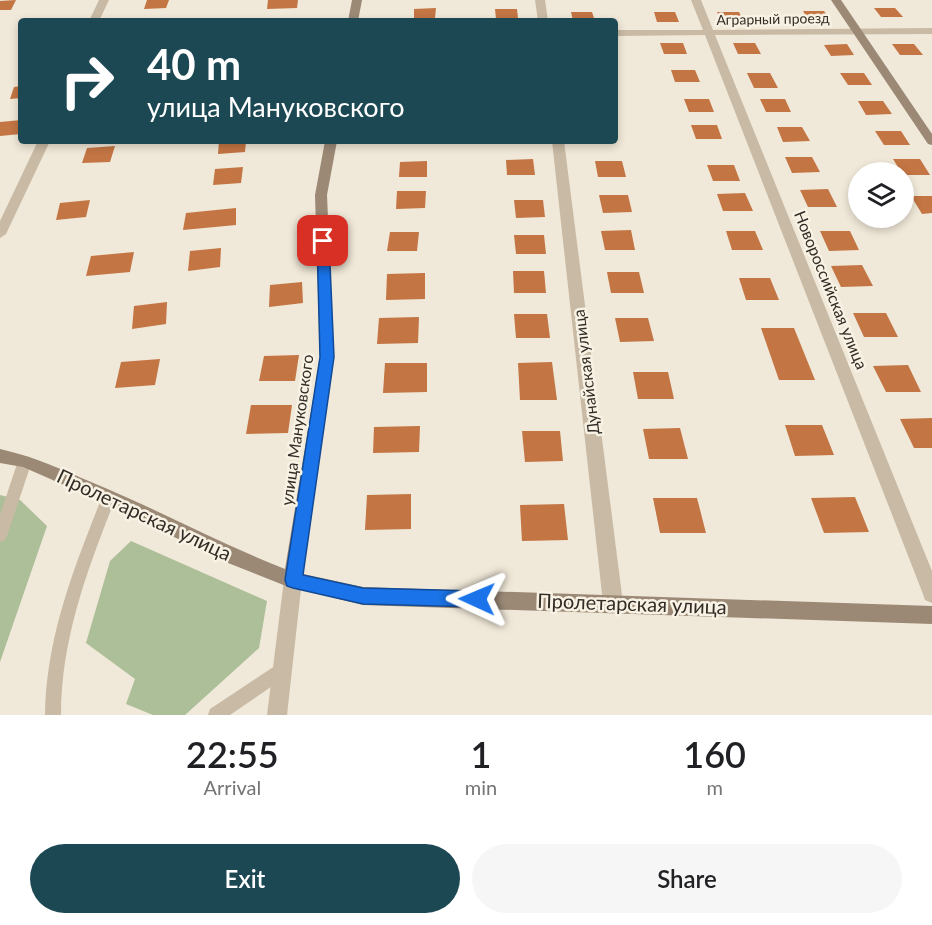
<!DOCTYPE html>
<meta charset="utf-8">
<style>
body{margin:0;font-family:Lato,sans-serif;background:#f6f6f6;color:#202124;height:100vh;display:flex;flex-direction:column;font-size:22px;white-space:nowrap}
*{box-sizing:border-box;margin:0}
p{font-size:20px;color:#757577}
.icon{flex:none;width:33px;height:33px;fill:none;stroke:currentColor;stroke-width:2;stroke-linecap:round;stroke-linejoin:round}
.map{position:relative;height:715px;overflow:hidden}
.details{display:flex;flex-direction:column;background:#fff;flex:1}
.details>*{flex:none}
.hud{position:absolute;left:18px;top:18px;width:600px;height:126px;border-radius:6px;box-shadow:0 3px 9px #0003;background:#1c4854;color:#fff;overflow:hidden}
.controls{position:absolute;left:848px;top:162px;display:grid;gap:12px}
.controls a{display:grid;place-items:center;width:66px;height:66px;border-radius:50%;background:#fff;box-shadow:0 3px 9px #0003;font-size:30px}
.pin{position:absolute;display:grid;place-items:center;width:51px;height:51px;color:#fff;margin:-26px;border-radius:12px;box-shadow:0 3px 9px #0006}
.me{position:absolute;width:66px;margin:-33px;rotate:271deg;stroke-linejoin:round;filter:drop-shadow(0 0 4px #0008)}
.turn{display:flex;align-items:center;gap:21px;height:126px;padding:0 30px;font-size:27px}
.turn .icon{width:78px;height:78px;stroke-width:2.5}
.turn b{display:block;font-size:42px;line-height:51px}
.eta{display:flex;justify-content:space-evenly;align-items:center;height:102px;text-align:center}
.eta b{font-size:36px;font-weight:600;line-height:42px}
.action{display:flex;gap:12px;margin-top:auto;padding:12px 30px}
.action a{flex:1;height:69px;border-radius:36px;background:#1c4854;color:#fff;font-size:24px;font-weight:600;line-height:69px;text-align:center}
.action a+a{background:#f6f6f6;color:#202124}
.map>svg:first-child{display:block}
.green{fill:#acbf99}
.building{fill:#c37543}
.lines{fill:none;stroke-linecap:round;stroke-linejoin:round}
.lane{fill:#c8baa4;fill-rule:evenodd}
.street{fill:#c8baa4;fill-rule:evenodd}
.secondary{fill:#9b8976;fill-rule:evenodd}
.route{fill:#1a73e8;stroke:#114b97;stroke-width:1.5}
.labels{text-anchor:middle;stroke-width:5;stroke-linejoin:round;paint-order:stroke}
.far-street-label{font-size:14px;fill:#332c26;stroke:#f8f2e4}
.street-label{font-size:16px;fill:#332c26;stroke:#f8f2e4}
.near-street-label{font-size:20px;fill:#332c26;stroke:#f8f2e4}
</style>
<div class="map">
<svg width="932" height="715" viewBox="0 0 932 715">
<rect width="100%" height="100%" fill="#f0e8d8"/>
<g class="green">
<polygon points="0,495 20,500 47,526 0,662"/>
<polygon points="131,541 267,601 259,648 185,715 153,715 126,704 135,679 86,643 110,561"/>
</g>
<g class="building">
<polygon points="16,0 11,10 0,10 0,1"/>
<polygon points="147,0 169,0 166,8 144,9"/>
<polygon points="268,0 298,0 297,8 267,9"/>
<polygon points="436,8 435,18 414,18 414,9"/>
<polygon points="874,8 895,8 903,17 881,17"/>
<polygon points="495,9 517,9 518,18 496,19"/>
<polygon points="803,11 824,11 831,21 809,21"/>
<polygon points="571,12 592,12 595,21 573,21"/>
<polygon points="654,12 675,12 679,22 657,22"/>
<polygon points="717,12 739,12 744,22 722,22"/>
<polygon points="660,43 683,43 687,54 664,54"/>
<polygon points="733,43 755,43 761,54 738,54"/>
<polygon points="847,44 854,55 831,56 824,45"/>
<polygon points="892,44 914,44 923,55 900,55"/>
<polygon points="671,70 695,70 700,82 675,82"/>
<polygon points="747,73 770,73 778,88 754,88"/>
<polygon points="840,73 864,73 872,85 848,85"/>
<polygon points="21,86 21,98 10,99 14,87"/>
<polygon points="684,99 709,99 714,112 689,112"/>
<polygon points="760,99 785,99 791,112 766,112"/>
<polygon points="858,101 883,101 892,114 866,115"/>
<polygon points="21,120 21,134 0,136 0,122"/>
<polygon points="691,125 717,125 722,139 696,139"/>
<polygon points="777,127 802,127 810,141 783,142"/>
<polygon points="875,131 901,131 910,145 884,145"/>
<polygon points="219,141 246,141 245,152 218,154"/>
<polygon points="115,146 110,162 82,163 87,148"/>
<polygon points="785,157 812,157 820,172 792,173"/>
<polygon points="533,159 535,175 507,175 506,160"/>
<polygon points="893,159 920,159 930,175 903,175"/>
<polygon points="427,161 427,177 399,177 400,162"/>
<polygon points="595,161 622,161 626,177 598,177"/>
<polygon points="707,165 734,165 740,181 713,181"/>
<polygon points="243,167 241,183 213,185 215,169"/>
<polygon points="828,189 837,207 808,207 800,190"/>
<polygon points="397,191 426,191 425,208 396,209"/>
<polygon points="745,193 753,211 723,211 717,194"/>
<polygon points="599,195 628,195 632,212 603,213"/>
<polygon points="911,196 932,196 932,213 922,214"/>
<polygon points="90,200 86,217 56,220 60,203"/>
<polygon points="514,200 543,200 545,217 516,218"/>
<polygon points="236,208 236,225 183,230 186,213"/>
<polygon points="631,230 635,250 605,250 601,231"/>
<polygon points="726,231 755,231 763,250 732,250"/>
<polygon points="820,231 850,231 859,250 829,251"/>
<polygon points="390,232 419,232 417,251 387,251"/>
<polygon points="514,235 544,235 546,254 516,254"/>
<polygon points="221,248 220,267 188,271 190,251"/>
<polygon points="134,252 130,272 86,276 91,256"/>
<polygon points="862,265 873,286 841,287 831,266"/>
<polygon points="513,271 544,271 546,293 514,293"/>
<polygon points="607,272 639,272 644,293 611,293"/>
<polygon points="425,273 425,299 386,300 387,274"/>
<polygon points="739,278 770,278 779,300 746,300"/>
<polygon points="302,282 303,303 269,307 270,285"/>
<polygon points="167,302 166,324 132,329 134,306"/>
<polygon points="853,313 886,313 898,337 864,337"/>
<polygon points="514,314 547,314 550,338 516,338"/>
<polygon points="419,317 418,343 377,344 379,318"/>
<polygon points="615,318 648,318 654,341 620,342"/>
<polygon points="761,328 794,328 815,380 779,380"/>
<polygon points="299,355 295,381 259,381 264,356"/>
<polygon points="160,359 155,385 115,388 121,362"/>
<polygon points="552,362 557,400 520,400 518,363"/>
<polygon points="385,363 427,363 427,392 383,393"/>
<polygon points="908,365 921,392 886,392 873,366"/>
<polygon points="633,372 668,372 674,399 638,399"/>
<polygon points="251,405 292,405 288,433 246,434"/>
<polygon points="932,418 932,448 914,448 900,419"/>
<polygon points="785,425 822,425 834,455 795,456"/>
<polygon points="420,426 419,452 373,453 374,427"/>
<polygon points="680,428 688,459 649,459 643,429"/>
<polygon points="522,431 560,431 563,461 525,462"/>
<polygon points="411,494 411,529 365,530 367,495"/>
<polygon points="855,497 869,532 824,533 811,498"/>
<polygon points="653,498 697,498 706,533 660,533"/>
<polygon points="564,504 568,540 522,541 520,505"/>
</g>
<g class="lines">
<g class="lane">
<polygon points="25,456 30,457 32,461 7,536 5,540 0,542 0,515 18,461 20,457"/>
<path d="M109 491 114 493 116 497C88 568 61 638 61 715H45C46 637 74 568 102 497L104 493Z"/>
<polygon points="284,660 290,662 292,668 290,674 230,715 208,715 210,709"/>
</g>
<g class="street">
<polygon points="99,0 109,0 99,21 89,21"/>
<polygon points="535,0 545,0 548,21 538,21"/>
<polygon points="691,0 701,0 713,30 932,28 932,34 715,35 932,571 932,603 925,600 923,594 705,35 615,36 615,30 703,30"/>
<polygon points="38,141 50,141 6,234 0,238 0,221"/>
<polygon points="552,141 564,141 623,603 620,609 613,612 606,609 603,603"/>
<polygon points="293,571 300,574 302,580 287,715 267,715 284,580 286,574"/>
</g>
<g class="secondary">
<polygon points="352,0 362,0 358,21 348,21"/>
<polygon points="831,0 841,0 932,134 932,145 928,144"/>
<path d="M325 141H337L327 195 334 357 303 574 363 587 932 606V624L363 605 286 586 223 561 103 502 23 467 0 463V449C32 456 61 469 91 482 157 509 219 543 285 569L320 357 315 195Z"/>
</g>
</g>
<polygon class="route" points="323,238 329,241 334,357 303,575 363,588 477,591 483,593 485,599 483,605 477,607 363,604 293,588 287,586 285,580 320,357 317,241"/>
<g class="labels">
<g class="far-street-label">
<text transform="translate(773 19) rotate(-1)" y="5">Аграрный проезд</text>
</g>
<g class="street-label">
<text transform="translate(831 290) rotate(68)" y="6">Новороссийская улица</text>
<text transform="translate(586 372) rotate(-97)" y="6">Дунайская улица</text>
<text transform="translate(297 430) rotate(-82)" y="6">улица Мануковского</text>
</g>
<g class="near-street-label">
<text transform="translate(144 515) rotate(25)" y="7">Пролетарская улица</text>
<text transform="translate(632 604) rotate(2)" y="7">Пролетарская улица</text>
</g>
</g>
</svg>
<div class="controls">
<a><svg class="icon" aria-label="layers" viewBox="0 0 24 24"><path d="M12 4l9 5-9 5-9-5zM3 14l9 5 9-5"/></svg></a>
</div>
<div class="pin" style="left:323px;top:241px;background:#d93025"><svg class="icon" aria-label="arrive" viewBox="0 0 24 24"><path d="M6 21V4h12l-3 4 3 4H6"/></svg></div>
<svg class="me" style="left:477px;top:599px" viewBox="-20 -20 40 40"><path d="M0-17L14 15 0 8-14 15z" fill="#1a73e8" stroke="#fff" stroke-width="4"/></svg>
<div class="hud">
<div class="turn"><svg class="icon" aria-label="right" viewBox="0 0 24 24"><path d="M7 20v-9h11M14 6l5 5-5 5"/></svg><div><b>40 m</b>улица Мануковского</div></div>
</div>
</div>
<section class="details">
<div class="eta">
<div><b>22:55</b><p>Arrival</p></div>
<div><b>1</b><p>min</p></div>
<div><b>160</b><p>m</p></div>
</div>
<div class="action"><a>Exit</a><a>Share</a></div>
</section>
